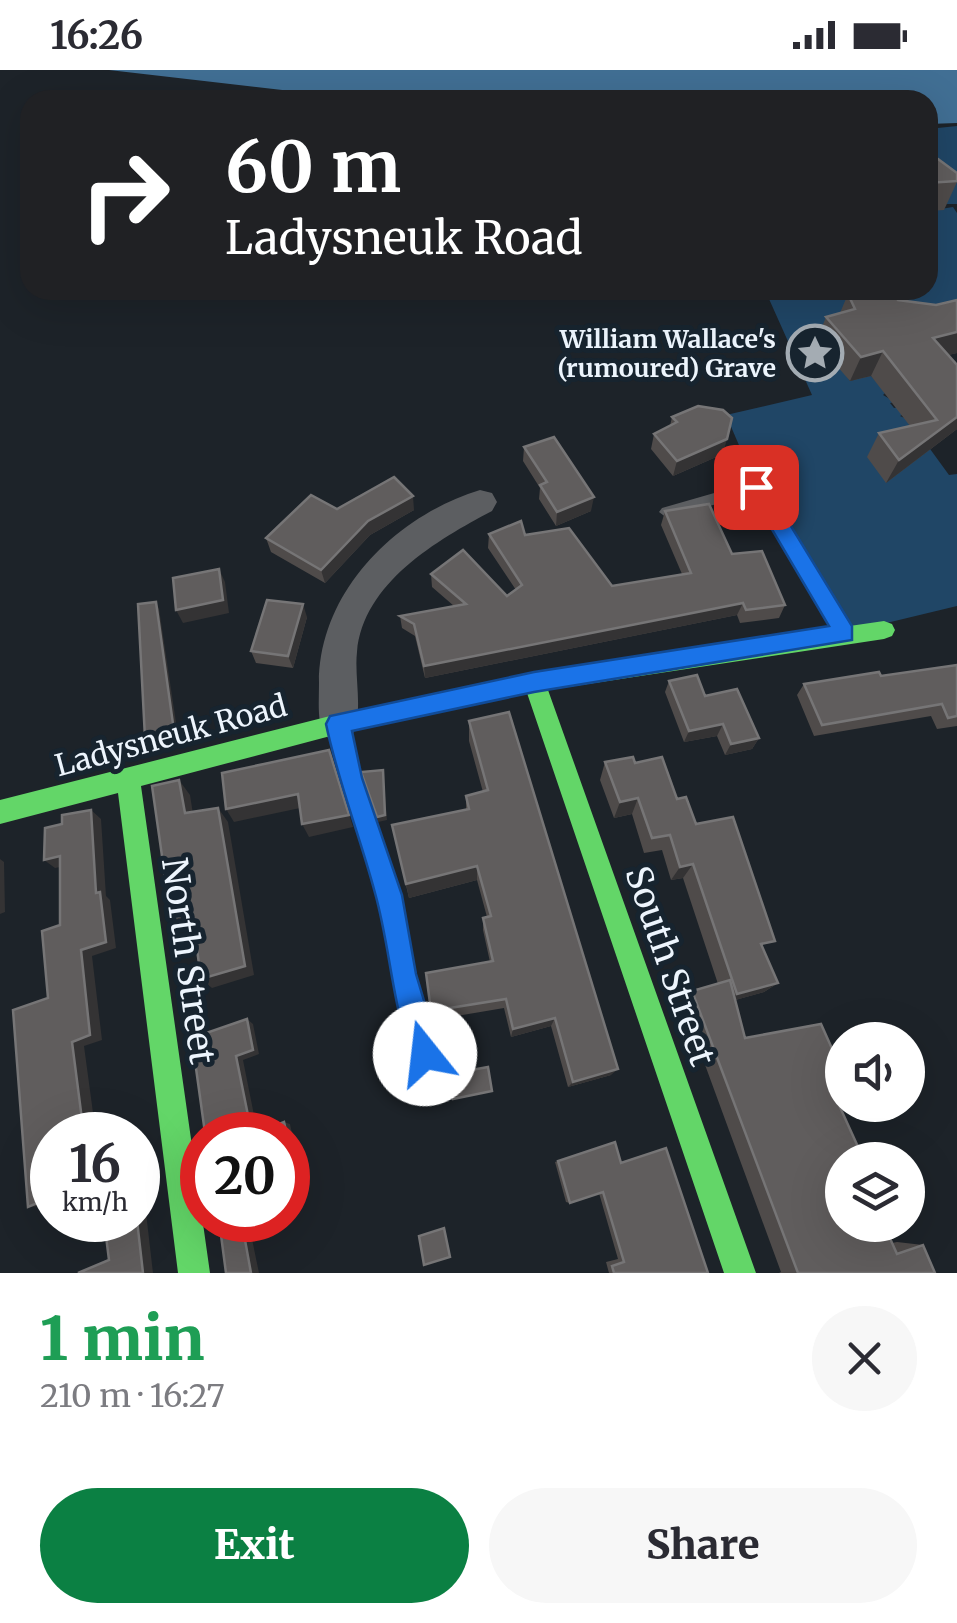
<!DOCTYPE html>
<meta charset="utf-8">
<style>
body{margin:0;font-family:Merriweather,serif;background:#f7f7f7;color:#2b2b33;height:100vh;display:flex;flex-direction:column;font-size:38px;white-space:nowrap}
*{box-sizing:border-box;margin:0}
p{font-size:32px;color:#7c7c81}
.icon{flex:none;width:55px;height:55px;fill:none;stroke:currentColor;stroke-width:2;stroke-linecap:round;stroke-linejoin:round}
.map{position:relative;height:1203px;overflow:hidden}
.side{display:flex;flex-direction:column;background:#fff;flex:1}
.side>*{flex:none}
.hud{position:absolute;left:20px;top:20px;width:918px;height:210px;border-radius:30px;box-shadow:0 10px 40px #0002;background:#202124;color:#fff;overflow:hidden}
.controls{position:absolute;left:825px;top:952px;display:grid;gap:20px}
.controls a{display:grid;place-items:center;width:100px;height:100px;border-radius:50%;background:#fff;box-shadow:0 10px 40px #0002;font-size:50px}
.speed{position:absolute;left:30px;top:1042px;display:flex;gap:20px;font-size:50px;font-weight:700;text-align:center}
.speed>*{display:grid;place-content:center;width:130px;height:130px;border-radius:50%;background:#fff;box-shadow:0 10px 40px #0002;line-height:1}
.speed small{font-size:25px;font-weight:400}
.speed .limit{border:15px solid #d22;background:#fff;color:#111}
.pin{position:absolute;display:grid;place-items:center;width:85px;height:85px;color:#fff;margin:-42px;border-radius:20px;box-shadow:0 5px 15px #0006}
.me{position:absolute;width:110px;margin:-55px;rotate:344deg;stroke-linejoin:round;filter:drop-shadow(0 0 8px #0008)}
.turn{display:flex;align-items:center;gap:35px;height:210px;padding:0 40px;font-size:45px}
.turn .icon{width:130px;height:130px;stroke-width:2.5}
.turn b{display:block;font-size:70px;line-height:85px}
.round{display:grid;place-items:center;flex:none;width:105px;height:105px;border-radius:52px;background:#f7f7f7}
.headline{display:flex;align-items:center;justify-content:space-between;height:170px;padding:0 40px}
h1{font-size:60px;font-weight:800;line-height:75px;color:#1e9e55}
.primary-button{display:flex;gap:20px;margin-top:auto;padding:20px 40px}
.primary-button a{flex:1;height:115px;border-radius:60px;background:#0b8043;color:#fff;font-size:40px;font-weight:800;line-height:115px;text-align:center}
.primary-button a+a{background:#f7f7f7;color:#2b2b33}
.status{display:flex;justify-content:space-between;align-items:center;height:70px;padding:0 50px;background:#fff;direction:ltr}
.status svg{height:28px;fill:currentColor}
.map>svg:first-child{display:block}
.green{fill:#204666}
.water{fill:#416f94}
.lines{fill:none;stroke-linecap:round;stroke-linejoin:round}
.lane{fill:#5c5e61;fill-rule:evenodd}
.street{fill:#5c5e61;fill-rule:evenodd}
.fast{fill:#63d668;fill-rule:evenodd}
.wall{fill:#4f4b4a}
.shaded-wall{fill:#343334}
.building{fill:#605d5d;stroke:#767576;stroke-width:2.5}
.route{fill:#1a73e8;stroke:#114b97;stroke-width:2.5}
.labels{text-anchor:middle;stroke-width:10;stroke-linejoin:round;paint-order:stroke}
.far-poi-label{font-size:25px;font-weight:bold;fill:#edf5fd;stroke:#17242f;text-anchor:end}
.street-label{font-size:30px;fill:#edf5fd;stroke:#17242f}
.near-street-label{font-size:35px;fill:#edf5fd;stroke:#17242f}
</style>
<div class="status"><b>16:26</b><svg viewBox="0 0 49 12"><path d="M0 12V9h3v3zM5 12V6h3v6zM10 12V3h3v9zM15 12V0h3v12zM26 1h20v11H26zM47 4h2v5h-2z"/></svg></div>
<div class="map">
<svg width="957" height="1203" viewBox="0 0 957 1203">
<rect width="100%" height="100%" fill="#1d2329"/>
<g class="green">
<polygon points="957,56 957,134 933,134 928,120 928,59"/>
<polygon points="953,137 957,143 957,251 884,312 819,271 818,274 826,277 850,311 870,305 886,322 883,325 895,332 890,333 894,338 900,337 904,344 900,346 909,350 949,405 957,404 957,536 845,563 757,417 726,345 812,325 765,220 928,220 928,141"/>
</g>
<polygon class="water" points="109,0 957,0 957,53 928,54 928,30 369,30"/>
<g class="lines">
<g class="lane">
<polygon points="756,411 761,413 851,558 854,563 851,568 839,568 752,424 667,448 659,442 662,438"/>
<polygon points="339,649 345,651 348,657 359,708 399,825 414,904 436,984 423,1026 415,1029 407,1026 404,1018 414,984 392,904 379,825 341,708 330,657 333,651"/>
</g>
<path class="street" d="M480 420 492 423 497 432 492 441C437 470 363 513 357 582 354 609 364 641 352 666L338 671 324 666C317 650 319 632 319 613 319 522 395 446 480 420Z"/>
<polygon class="fast" points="884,551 892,554 895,560 892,566 884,569 548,620 756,1203 724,1203 527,623 338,664 141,716 210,1203 178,1203 118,723 0,754 0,730 338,644 534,602"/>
</g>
<g class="wall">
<polygon points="928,90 957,103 957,112 944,140 928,141"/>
<polygon points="848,224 936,235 957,230 957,283 948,285 957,359 886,413 867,387 879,363 910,356 871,306 850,311 816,272 826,247 840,243"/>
<polygon points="672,347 723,384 673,406 651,379 654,364 670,356"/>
<polygon points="524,377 591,441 556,456 539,429 540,418 523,391"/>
<polygon points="337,439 414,440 370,465 325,513 271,482 266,468"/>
<polygon points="665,441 732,484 785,535 779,548 740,553 737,545 425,608 415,566 402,558 400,546 454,536 432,517 431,504 507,526 516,520 488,478 489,464 525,465 612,516 682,504 661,455"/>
<polygon points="307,547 293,598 256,593 251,581"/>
<polygon points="957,595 957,656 937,659 931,646 814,666 797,625 804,614 881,606"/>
<polygon points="669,611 705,626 759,668 752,679 725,685 717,666 684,672 665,622"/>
<polygon points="469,651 611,1005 568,1017 551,956 511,967 504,938 433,950 431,941 490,892 483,860 483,848 487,847 477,810 409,828 392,755 466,740 466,726 483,722 469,671"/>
<polygon points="605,692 635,693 677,729 696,754 764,880 778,913 764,922 735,930 745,968 834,1024 842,1090 892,1173 897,1172 923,1175 935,1203 779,1203 781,1202 682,932 692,921 718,914 683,808 671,810 662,780 644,783 632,744 614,748 600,710"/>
<polygon points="615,1072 621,1092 666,1078 708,1203 609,1203 606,1192 618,1189 599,1123 570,1133 566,1132 555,1092"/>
</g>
<g class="shaded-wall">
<polygon points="957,262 957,283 920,292 933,268"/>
<polygon points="883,281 871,306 850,311 861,287"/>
<polygon points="957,347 957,359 886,413 899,390"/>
<polygon points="727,369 723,384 673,406 677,391"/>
<polygon points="413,426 414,440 370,465 325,513 321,500 368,451"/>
<polygon points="594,427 591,441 556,456 557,442"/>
<polygon points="219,499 225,512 229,543 183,553 176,540"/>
<polygon points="156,532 159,539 178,666 149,674 145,668"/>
<polygon points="743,533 737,545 425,608 424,596"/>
<polygon points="303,534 307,547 293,598 288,586"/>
<polygon points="723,654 717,666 684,672 689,661"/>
<polygon points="759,668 752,679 725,685 731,674"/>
<polygon points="334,695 353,757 309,767 302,754"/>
<polygon points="383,700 387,750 378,752 377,747"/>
<polygon points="179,710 190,725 195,757 185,743"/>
<polygon points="298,724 305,737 234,752 226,739"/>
<polygon points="638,728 632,744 614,748 620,732"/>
<polygon points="218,738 228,752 254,905 212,918 201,909"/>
<polygon points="91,740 101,749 106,826 110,830 116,878 92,886 102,970 84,976 96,1065 84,1065 72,972 81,880 96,823"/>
<polygon points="60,786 71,795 55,798 44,790"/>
<polygon points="0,789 4,792 5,842 0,844"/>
<polygon points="693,794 683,808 671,810 680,797"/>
<polygon points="477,796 477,810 409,828 406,814"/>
<polygon points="192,842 203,853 183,859 171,849"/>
<polygon points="778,913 764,922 725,933 737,924"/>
<polygon points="555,948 551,956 511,967 513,959"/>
<polygon points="247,949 253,954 259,984 243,990 258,1065 252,1065 236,986"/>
<polygon points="618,999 611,1005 568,1017 573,1012"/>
<polygon points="284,1052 290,1054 298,1091 288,1095"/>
<polygon points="52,1127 52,1132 42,1136 28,1137"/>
<polygon points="138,1134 145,1134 153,1203 143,1203 137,1150"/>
<polygon points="260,1150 267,1150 269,1162 252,1169 259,1203 251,1203 245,1170"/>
</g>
<g class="building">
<polygon points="938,89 957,103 957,111 928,113 928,90"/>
<polygon points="874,220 891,220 898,230 936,235 957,230 957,262 933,268 957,295 957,347 899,390 879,363 937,350 883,281 861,287 826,247 855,239 848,224"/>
<polygon points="698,336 723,340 732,348 727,369 677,391 654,364 677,352 672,347"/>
<polygon points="554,367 594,427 557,442 540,415 547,412 524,377"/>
<polygon points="394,407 413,426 368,451 321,500 266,468 311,425 337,439"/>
<polygon points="709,434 732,484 762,481 785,535 746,540 743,533 424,596 414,554 400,546 466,534 431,504 463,480 507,526 522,515 489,464 521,451 525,465 569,458 612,516 691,503 665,441"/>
<polygon points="219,499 223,530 176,540 173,508"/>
<polygon points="267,530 303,534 288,586 251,581"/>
<polygon points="156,532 174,661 145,668 138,534"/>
<polygon points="957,595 957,646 948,648 942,634 822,655 804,614 879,602 881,606"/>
<polygon points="697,605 705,626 737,619 759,668 731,674 723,654 689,661 669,611"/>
<polygon points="509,642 618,999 573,1012 555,948 513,959 506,929 431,941 426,903 493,891 483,848 491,846 477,796 406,814 392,755 469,739 466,726 488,720 469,651"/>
<polygon points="329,680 349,745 302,754 298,724 226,739 222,703"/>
<polygon points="633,687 635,693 662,687 677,729 686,727 696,754 733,747 775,871 761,874 778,913 737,924 693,794 680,797 670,765 652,768 638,728 620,732 605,692"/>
<polygon points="383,700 385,745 377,747 361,702"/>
<polygon points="179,710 185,743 218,738 245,896 201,909 192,842 171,849 152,716"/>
<polygon points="91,740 96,823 100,822 106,872 81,880 90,965 72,972 84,1065 52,1065 52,1127 28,1137 13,940 48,928 42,861 60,855 60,786 44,790 45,758 62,754 62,745"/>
<polygon points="730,910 745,968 821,954 842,1001 842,1021 834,1024 864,1090 842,1090 842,1155 884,1155 897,1184 923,1175 935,1203 798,1203 692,921"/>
<polygon points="247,949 253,980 236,986 252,1065 284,1052 287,1065 202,1065 202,1148 200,1147 197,1131 197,1067 205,1063 195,991 210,986 206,963"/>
<polygon points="488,997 492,1021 453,1029 449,1004"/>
<polygon points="288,1068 292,1090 288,1092"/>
<polygon points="615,1072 621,1093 666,1078 708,1203 614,1203 612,1196 624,1192 603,1122 570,1133 558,1091"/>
<polygon points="104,1150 137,1150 143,1203 78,1203 109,1190"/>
<polygon points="216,1150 260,1150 262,1163 245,1170 251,1203 226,1203 219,1150"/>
<polygon points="444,1158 450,1187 424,1195 419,1166"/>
</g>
<path class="route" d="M756 410 764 412 852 556V570L534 622 352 661 362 708 402 825 416 904 440 984 435 995 425 999 415 995C392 939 391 880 375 823 360 766 338 712 326 654L330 646 534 602 829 556 747 417Z"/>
<defs>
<g id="sight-ring" transform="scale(2.875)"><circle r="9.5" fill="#17242f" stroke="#a4acb3" stroke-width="1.5"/><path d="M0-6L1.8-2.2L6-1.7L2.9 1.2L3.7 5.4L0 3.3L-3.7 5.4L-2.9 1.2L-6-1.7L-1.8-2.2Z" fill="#a4acb3"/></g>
</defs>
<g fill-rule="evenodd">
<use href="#sight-ring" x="815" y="283"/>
</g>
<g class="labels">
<g class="far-poi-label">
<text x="776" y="278">William Wallace's<tspan x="776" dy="29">(rumoured) Grave</tspan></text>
</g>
<g class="street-label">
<text transform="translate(171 666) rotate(-15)" y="10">Ladysneuk Road</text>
</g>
<g class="near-street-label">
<text transform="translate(188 891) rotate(82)" y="12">North Street</text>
<text transform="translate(670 896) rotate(71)" y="12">South Street</text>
</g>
</g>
</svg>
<div class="controls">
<a><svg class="icon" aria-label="sound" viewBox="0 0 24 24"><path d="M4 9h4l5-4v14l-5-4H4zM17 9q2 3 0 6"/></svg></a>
<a><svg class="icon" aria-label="layers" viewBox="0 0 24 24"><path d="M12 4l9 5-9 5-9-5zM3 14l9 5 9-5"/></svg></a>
</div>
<div class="speed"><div>16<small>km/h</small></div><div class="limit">20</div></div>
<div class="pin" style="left:756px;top:417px;background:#d93025"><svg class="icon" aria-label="arrive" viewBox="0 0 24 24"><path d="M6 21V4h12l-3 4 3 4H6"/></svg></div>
<svg class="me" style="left:425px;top:984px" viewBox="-20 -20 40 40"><circle r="19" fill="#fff"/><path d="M0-13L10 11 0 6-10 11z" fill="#1a73e8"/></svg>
<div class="hud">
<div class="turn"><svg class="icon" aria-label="right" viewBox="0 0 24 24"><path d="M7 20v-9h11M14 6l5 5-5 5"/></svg><div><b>60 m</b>Ladysneuk Road</div></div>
</div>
</div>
<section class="side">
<div class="headline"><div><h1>1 min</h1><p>210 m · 16:27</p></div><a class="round"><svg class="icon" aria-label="close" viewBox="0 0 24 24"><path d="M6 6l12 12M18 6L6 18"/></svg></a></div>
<div class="primary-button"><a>Exit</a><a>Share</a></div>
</section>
